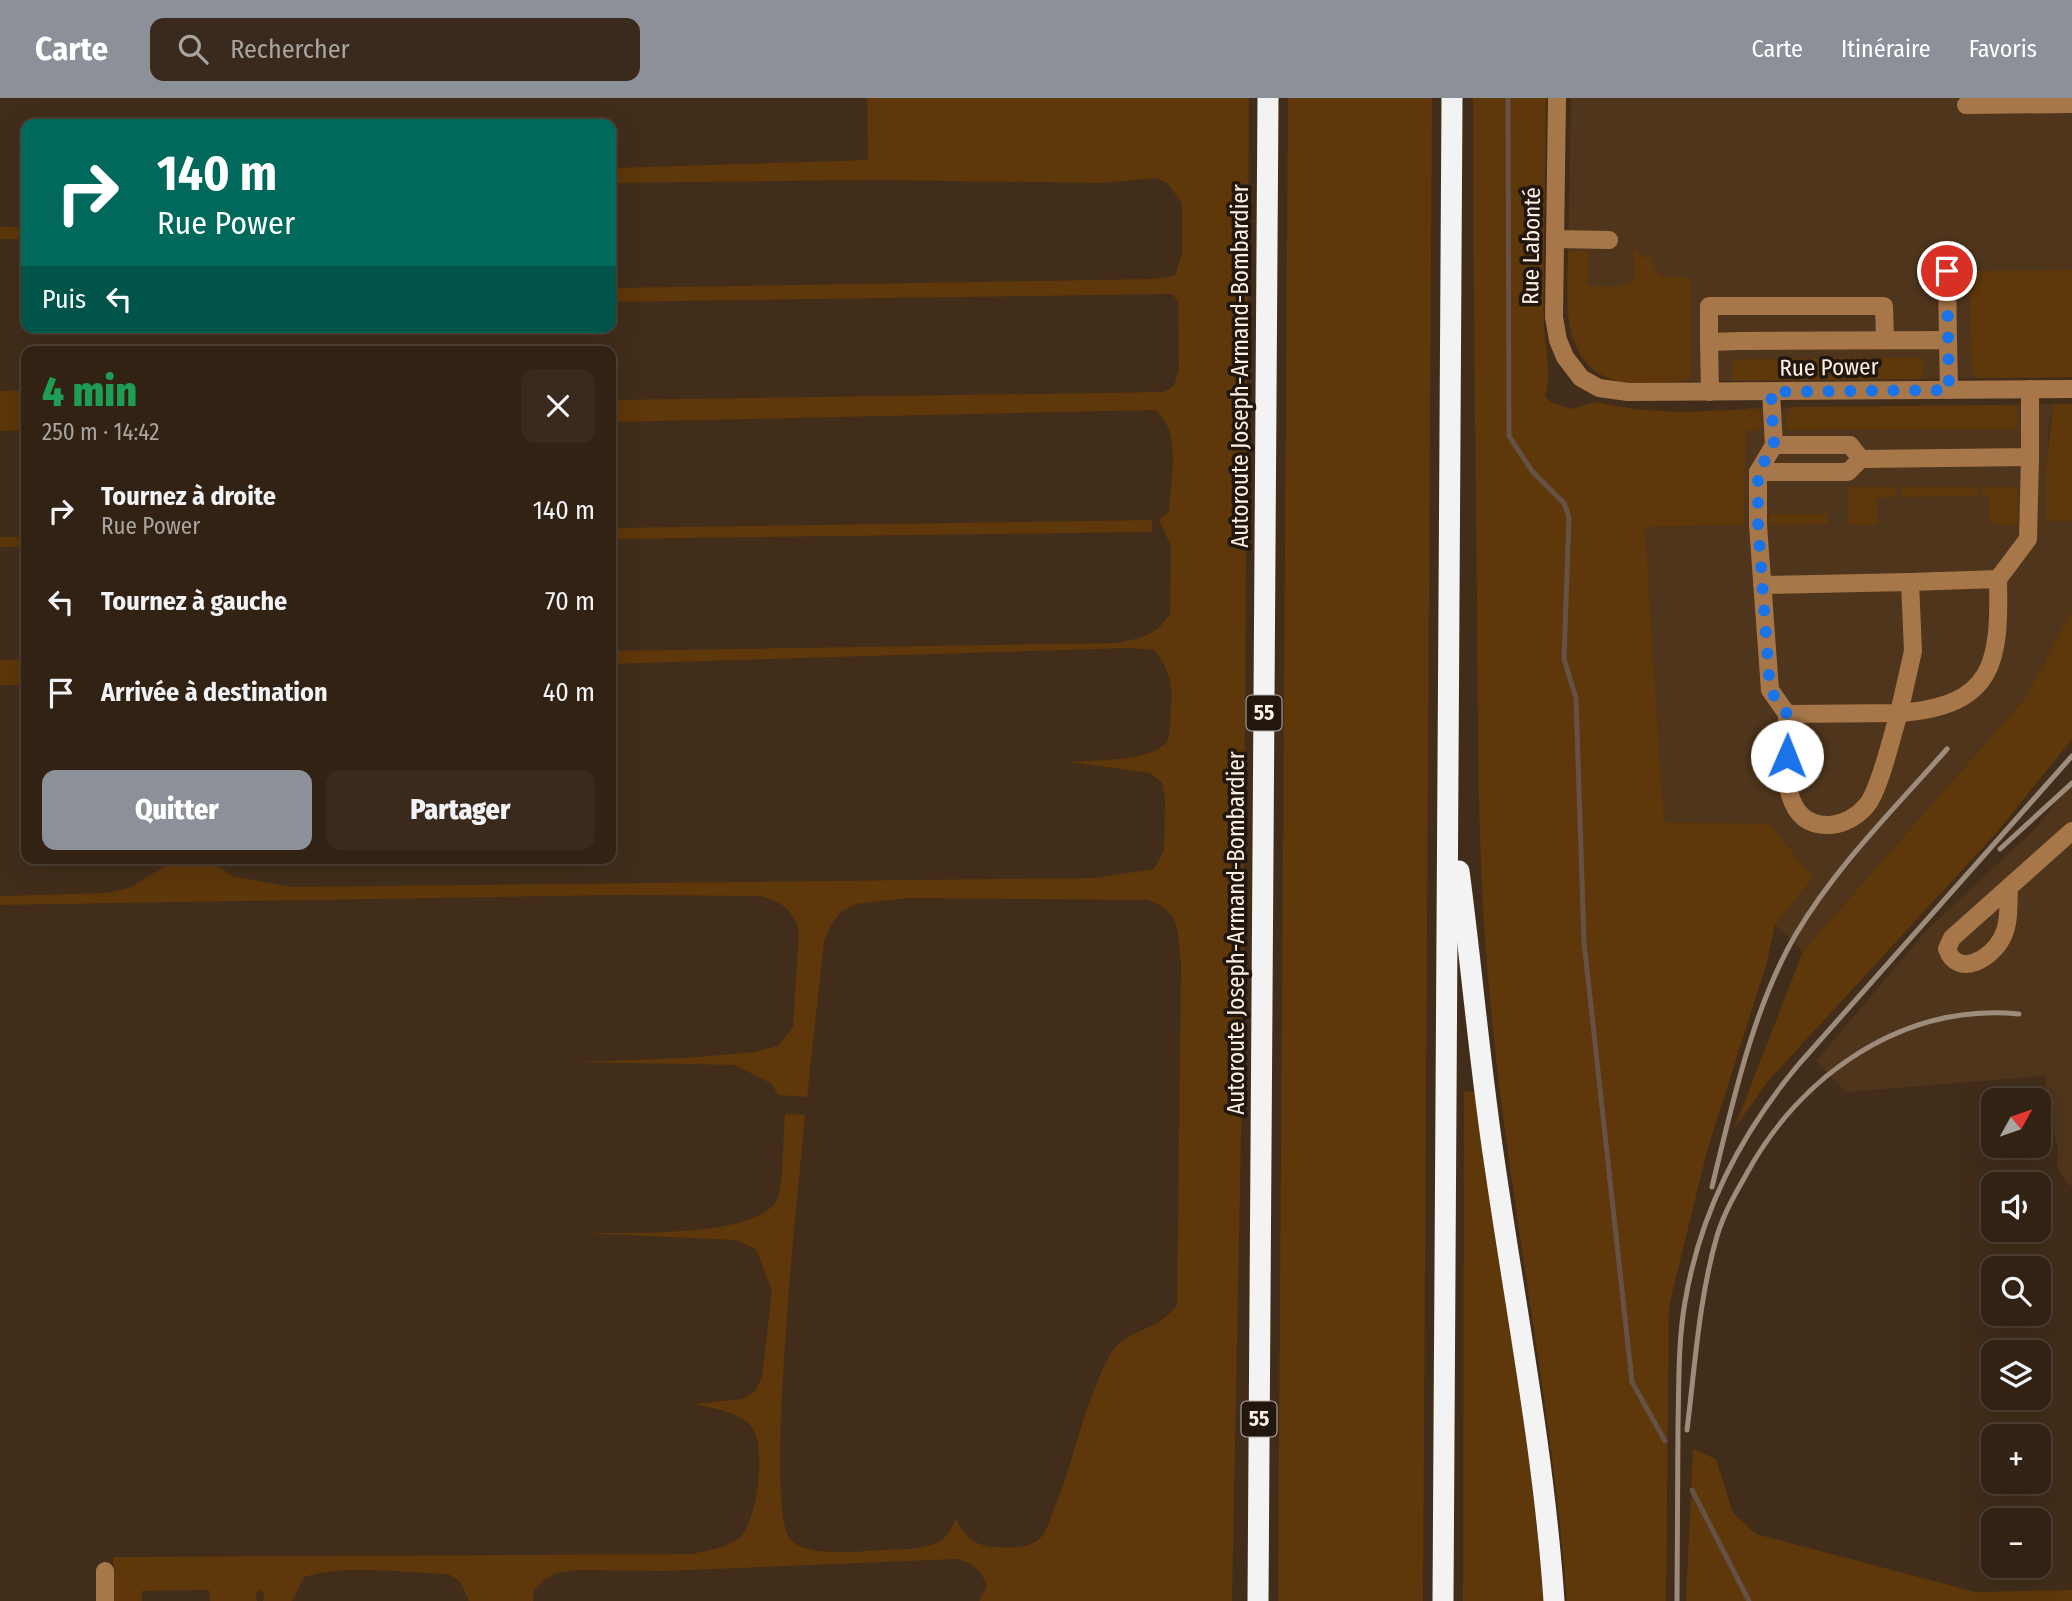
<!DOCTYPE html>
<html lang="fr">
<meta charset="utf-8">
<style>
body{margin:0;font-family:"Fira Sans Condensed",sans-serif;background:#392a1d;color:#f1f3f6;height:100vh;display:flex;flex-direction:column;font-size:26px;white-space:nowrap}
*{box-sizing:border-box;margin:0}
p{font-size:23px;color:#a8a4a0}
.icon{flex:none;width:38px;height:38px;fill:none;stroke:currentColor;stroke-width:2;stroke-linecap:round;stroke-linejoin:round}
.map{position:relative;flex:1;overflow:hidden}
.drawer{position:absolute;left:21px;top:248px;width:595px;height:518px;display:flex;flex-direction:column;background:#312214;border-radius:14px;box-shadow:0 7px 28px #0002,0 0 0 2px #4c3f34}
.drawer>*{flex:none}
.hud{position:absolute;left:21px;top:21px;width:595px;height:214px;border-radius:14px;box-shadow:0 7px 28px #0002,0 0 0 2px #4c3f34;background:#00695c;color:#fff;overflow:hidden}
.needle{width:46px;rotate:50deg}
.fabs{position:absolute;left:1981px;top:990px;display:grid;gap:14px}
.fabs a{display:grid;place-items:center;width:70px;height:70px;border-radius:14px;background:#312214;box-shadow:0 7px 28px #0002,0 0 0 2px #4c3f34;font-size:35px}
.pin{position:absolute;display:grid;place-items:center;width:60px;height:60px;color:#fff;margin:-30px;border:4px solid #fff;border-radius:50%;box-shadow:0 2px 7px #0007}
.me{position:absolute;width:77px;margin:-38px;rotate:1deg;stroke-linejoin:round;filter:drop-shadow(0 0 5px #0008)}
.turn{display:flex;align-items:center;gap:24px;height:147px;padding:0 21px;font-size:32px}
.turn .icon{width:91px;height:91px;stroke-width:2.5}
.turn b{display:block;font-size:49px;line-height:60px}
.then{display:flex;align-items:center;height:66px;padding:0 21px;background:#0003;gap:14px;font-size:26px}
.round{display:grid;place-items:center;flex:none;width:74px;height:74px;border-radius:14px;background:#392a1d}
.headline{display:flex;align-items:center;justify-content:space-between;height:119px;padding:0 21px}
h1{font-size:42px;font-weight:800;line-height:52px;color:#1e9e55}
.action{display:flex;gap:14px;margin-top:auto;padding:14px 21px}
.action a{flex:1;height:80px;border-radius:14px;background:#8c9099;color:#fff;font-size:28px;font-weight:800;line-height:80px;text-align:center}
.action a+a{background:#392a1d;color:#f1f3f6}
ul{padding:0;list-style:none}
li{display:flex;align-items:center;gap:21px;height:91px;padding:0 21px}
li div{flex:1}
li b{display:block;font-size:26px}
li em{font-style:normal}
header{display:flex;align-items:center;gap:42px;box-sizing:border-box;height:98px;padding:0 35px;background:#8c9099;color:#fff}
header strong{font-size:33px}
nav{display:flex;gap:38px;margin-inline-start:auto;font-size:24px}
.search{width:490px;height:63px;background:#392a1d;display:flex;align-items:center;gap:18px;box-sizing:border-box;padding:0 24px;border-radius:14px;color:#a8a4a0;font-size:26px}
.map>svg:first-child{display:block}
.built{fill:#4f351c}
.green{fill:#5e370a}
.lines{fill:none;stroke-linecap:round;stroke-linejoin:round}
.stream{stroke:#665245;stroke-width:5}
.minor{stroke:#a7774a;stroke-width:18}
.highway{stroke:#f3f3f3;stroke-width:21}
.rail{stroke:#9d8c7c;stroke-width:5}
.route{stroke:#1a73e8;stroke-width:12;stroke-dasharray:0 21.6}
.labels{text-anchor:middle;stroke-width:7;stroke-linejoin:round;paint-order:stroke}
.shield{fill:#21170f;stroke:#bcafa5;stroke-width:2}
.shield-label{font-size:21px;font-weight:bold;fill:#fef0e5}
.street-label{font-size:23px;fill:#fef0e5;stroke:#21170f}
</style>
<header>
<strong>Carte</strong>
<div class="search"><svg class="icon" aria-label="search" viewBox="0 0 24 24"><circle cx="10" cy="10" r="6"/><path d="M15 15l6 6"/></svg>Rechercher</div>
<nav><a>Carte</a><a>Itinéraire</a><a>Favoris</a></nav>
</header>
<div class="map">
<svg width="2072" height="1503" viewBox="0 0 2072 1503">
<rect width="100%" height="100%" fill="#412d1a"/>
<g class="built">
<polygon points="1571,0 2072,0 2072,279 1637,284 1617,283 1604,277 1588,264 1578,251 1571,238 1567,213"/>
<polygon points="2053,306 2048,334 2047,423 2072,423 2072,511 2026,599 1803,853 1775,827 1813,780 1770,726 1664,724 1645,429 1743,427 1746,310"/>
<polygon points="2072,684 2072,1088 2066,1085 2057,1067 2058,1050 2047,1008 2045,978 1846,994 1816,963 1926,833 2037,729"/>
</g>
<g class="green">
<path d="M867 0H1249L1243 935 1232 1503H979L987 1488C981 1472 974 1466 958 1461L666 1473 576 1472 555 1475 545 1481 534 1492 533 1503H469L460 1483 448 1476C401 1475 349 1466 304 1479L292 1503H263L264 1496 259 1491 256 1496 257 1503H210L209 1492 142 1493V1503H114L113 1459 693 1456C708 1452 733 1449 743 1436 757 1417 768 1345 750 1327 736 1313 714 1311 695 1306L742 1301 755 1293 762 1279 772 1193 756 1151 736 1142 580 1135C622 1134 756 1141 777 1102 784 1089 783 1034 785 1016L805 1017C800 1079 763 1406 790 1441 804 1459 858 1454 878 1452 897 1451 931 1453 945 1439 950 1434 953 1426 956 1421 965 1440 976 1448 996 1449 1010 1450 1032 1451 1042 1438 1048 1431 1051 1417 1055 1409 1075 1359 1084 1305 1110 1257 1124 1231 1160 1233 1177 1207L1181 865C1177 834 1182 814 1148 802L910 800 856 806 841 814 830 828 824 844 807 999 778 997 772 986 735 967 574 964 687 960 754 954 778 948 793 929 799 832C791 810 782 805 761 798L618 797 0 807V798L106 795 129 790 177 761H209L232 778 290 789 1094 780 1154 771 1164 752 1165 701 1162 685 1150 675 1070 664C1092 662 1158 664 1168 641 1171 632 1170 617 1171 608 1173 587 1169 569 1154 552L1127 550 611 566V553L1117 545 1143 539 1159 530 1170 516 1171 448 1159 422 1169 414C1170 382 1183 334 1155 312L611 324V302L1163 294 1174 288 1179 270 1178 203 1172 196 611 204V190L1152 181 1175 178 1182 156V105L1168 86 1157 80 1102 85 877 82 611 85V70L868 62Z"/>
<polygon points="1288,0 1432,0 1423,1503 1278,1503"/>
<path d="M1473 0H1546C1546 75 1543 150 1544 225 1545 246 1552 282 1545 298L1551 304 1572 311 1596 304 1633 311 1679 314 1757 311 1761 316 1762 332 1746 333 1744 427 1645 429 1664 724 1770 726 1813 780 1775 827 1767 864 1707 1053 1669 1208 1666 1503H1567C1551 1294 1505 1088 1488 879 1477 753 1478 626 1477 500 1475 334 1473 167 1473 0Z"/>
<rect x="0" y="129" width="26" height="12"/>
<path d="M1634 148 1642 159 1651 160C1655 182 1671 179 1691 180V279L1687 283C1666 284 1638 288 1617 283 1559 269 1568 197 1568 153H1588V187L1620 189V186L1634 185Z"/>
<polygon points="2072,172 2072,279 1979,280 1972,275 1969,173"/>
<polygon points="1919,260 1924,267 1922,281 1732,283 1732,265 1740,261"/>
<polygon points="26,292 26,332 0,333 0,293"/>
<polygon points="2053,306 2072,306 2072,423 2046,423 2046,371"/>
<polygon points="2017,307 2018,330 2015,331 1787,332 1786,320 1793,309"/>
<polygon points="1848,389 1896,389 1896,399 1877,400 1878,427 1848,427"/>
<polygon points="1902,389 1978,389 1978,398 1902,399"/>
<polygon points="1982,389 2017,389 2018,426 2000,429 2000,425 1989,425 1989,398 1983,398"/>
<polygon points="1770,416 1827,416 1828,426 1768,427"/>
<polygon points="1152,422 1152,434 611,441 611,430"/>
<rect x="0" y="439" width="26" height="10"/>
<polygon points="2072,511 2072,641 1998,733 1769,982 1734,1031 1803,853 2026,599"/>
<rect x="0" y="562" width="26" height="25"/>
<polygon points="1464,993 1475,994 1527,1329 1544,1503 1463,1503"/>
<polygon points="1693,1351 1716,1361 1733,1415 1756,1436 1975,1494 2072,1492 2072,1503 1686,1503"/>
</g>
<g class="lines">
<g class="stream">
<polyline points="1508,0 1509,338 1532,373 1564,405 1569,419 1564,561 1576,600 1584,844 1632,1284 1665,1343"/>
<polyline points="1692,1392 1749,1503"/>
</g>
<g class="minor">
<polyline points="1557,0 1554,219 1558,242 1565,259 1581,280 1599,290 1628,294 2072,291"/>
<polyline points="1966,7 2072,6"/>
<polyline points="1555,141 1609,142"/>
<polyline points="1947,173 1948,242"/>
<polyline points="1709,244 1709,208 1884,208 1885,242"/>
<polyline points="1710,294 1709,244 1740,243 1948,242 1949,292"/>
<polyline points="1771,294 1774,347 1850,347 1861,361 2030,359 2030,291"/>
<polyline points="1774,347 1758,374 1848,374 1861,361"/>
<polyline points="1758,374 1758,427 1770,592 1787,616 1899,615 1913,553 1910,484 1762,487"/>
<polyline points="1998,481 2028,441 2030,359"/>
<path d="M1787 616C1787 651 1774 729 1830 727 1844 726 1858 718 1867 707 1880 691 1892 637 1899 615 1995 608 2000 564 1998 481L1910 484"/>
<path d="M2009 789C2008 806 2010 825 2002 840 1992 860 1958 881 1947 851L1952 840 2072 733"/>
<polyline points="105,1503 105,1473"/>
</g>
<g class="highway">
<path d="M1459 773C1472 871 1480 970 1495 1068 1516 1213 1544 1356 1554 1503"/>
<polyline points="1258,1503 1268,0"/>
<polyline points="1443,1503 1452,0"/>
</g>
<g class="rail">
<polyline points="2000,751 2072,685"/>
<path d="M1712 1089C1732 1007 1753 909 1796 836 1836 768 1895 710 1947 651"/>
<path d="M1687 1332C1695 1268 1699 1200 1717 1138 1724 1115 1735 1096 1747 1075 1801 977 1902 905 2019 916"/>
<path d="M1677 1503C1677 1444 1678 1385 1678 1327 1679 1286 1678 1244 1685 1204 1700 1115 1741 1035 1799 966L2072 658"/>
</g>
</g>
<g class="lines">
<polyline class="route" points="1787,658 1787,616 1770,592 1758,427 1758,374 1774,347 1771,294 1949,292 1947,173"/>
</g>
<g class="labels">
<g class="shield">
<rect x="1246.5" y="597.5" width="35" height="35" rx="5"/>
<rect x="1241.5" y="1303.5" width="35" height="35" rx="5"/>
</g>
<g class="shield-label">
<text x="1264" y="622">55</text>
<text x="1259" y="1328">55</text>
</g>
<g class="street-label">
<text transform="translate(1531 148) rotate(-89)" y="8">Rue Labonté</text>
<text transform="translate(1240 268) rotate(-90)" y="8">Autoroute Joseph-Armand-Bombardier</text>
<text transform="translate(1829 269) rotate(-1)" y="8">Rue Power</text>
<text transform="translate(1236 835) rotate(-90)" y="8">Autoroute Joseph-Armand-Bombardier</text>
</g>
</g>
</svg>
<div class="fabs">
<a><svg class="needle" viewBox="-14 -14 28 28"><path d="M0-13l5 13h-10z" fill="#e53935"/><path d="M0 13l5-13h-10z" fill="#a8a4a0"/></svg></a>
<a><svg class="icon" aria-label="sound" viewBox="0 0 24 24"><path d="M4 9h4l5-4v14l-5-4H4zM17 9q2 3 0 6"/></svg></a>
<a><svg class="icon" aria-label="search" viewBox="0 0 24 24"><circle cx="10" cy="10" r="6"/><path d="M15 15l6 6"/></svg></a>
<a><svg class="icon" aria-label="layers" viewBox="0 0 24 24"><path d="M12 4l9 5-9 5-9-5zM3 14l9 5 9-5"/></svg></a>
<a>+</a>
<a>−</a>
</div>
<div class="pin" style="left:1947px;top:173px;background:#d93025"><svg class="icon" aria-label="arrive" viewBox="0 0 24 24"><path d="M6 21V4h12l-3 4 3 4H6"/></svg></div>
<svg class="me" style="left:1787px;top:658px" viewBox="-20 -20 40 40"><circle r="19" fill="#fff"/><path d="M0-13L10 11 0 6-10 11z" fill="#1a73e8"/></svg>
<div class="hud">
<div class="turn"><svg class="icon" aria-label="right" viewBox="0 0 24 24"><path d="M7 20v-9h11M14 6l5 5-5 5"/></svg><div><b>140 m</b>Rue Power</div></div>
<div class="then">Puis<svg class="icon" aria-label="left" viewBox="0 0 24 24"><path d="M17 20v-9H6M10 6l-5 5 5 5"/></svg></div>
</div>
<section class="drawer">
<div class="headline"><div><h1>4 min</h1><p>250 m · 14:42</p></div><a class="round"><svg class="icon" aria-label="close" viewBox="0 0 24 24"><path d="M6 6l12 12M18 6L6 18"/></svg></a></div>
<ul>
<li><svg class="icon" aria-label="right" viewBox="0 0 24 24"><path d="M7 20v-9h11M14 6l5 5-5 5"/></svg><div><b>Tournez à droite</b><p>Rue Power</p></div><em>140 m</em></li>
<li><svg class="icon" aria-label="left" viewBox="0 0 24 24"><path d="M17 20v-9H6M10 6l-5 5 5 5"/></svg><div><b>Tournez à gauche</b></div><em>70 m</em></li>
<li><svg class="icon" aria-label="arrive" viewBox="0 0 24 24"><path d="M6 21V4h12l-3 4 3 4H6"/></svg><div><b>Arrivée à destination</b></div><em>40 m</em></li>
</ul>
<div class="action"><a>Quitter</a><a>Partager</a></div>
</section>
</div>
